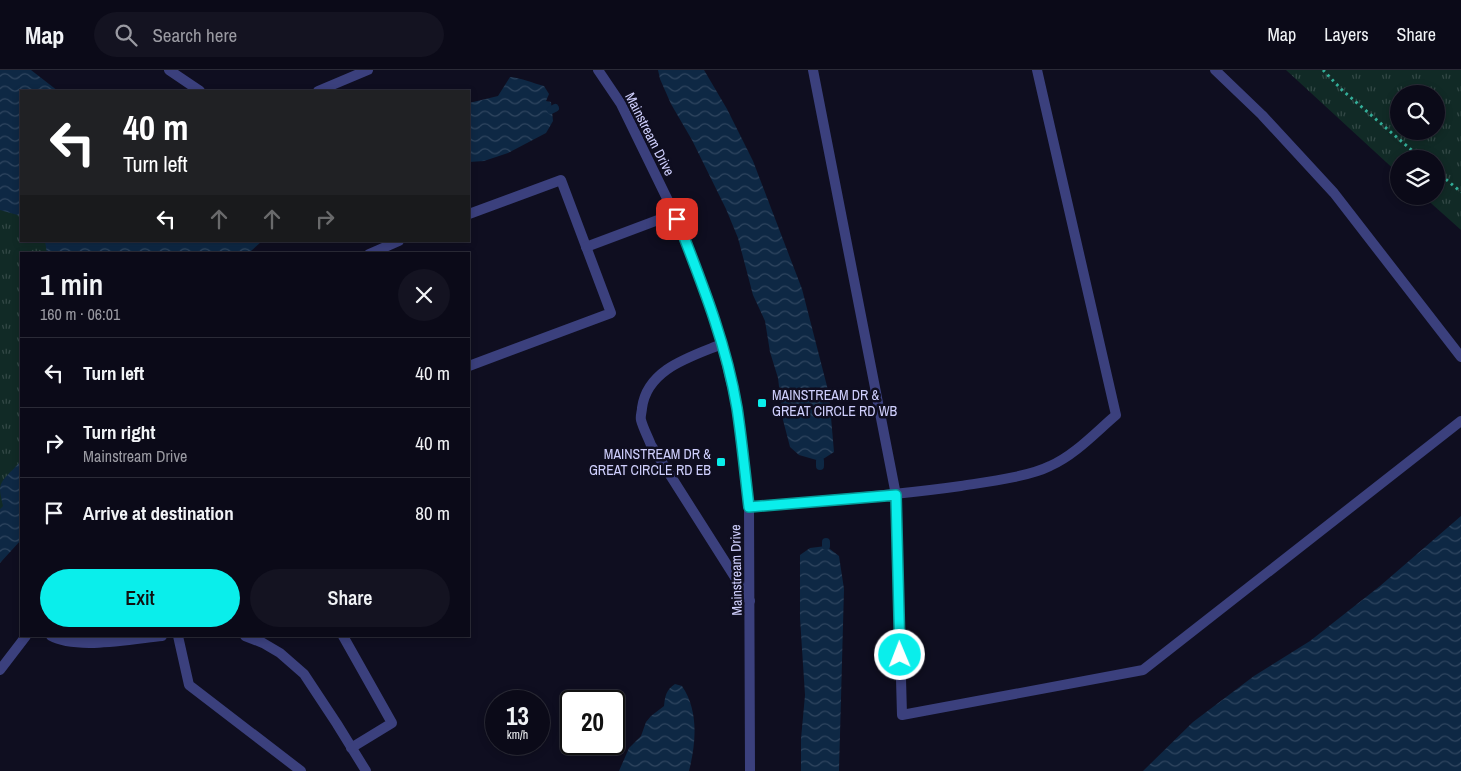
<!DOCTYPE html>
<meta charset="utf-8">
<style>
body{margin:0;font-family:"Archivo Narrow",sans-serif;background:#141321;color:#f1f3f6;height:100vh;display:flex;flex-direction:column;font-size:19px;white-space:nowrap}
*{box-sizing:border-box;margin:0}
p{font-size:16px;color:#9a9aa2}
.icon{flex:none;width:28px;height:28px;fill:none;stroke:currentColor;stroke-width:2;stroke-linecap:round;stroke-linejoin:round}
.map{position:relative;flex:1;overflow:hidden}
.sheet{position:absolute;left:20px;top:182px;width:450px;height:385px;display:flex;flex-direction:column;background:#0b0a18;border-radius:0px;box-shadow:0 2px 8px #0003,0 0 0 1px #2b2b37}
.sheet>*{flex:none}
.hud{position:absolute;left:20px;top:20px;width:450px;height:152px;border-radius:0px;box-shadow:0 2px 8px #0003,0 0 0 1px #2b2b37;background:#202124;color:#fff;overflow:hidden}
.tools{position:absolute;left:1390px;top:15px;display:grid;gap:10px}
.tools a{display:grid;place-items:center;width:55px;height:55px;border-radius:50%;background:#0b0a18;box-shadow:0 2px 8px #0003,0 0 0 1px #2b2b37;font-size:25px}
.speed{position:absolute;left:485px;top:620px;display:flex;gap:10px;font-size:25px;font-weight:700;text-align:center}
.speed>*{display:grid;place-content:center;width:65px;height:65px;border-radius:50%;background:#0b0a18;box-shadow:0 2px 8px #0003,0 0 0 1px #2b2b37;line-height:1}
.speed small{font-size:12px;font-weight:400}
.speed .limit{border:2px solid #111;border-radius:8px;background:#fff;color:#111}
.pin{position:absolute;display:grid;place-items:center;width:42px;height:42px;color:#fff;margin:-21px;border-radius:10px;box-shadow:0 2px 8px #0006}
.me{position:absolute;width:55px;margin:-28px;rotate:359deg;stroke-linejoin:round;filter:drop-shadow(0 0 4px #0008)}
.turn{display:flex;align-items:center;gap:18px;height:105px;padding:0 20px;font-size:22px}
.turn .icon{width:65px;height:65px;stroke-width:2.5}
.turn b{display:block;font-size:35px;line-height:42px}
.lanes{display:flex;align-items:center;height:48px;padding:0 20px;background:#0003;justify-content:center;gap:25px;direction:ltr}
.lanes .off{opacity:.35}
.round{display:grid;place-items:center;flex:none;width:52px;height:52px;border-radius:26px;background:#141321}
.summary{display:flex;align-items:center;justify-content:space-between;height:85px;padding:0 20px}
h1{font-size:30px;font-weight:600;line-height:38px}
.primary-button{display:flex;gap:10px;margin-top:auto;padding:10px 20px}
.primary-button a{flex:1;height:58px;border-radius:30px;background:#0aeeeb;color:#111;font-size:20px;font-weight:600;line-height:58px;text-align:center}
.primary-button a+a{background:#141321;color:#f1f3f6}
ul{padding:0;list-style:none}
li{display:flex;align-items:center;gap:15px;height:70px;padding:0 20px;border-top:1px solid #2b2b37}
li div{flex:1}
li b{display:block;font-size:19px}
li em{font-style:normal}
header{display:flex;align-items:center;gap:30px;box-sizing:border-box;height:70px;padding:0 25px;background:#0b0a18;border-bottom:1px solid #2b2b37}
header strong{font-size:24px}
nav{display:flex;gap:28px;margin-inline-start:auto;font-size:18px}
.search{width:350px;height:45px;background:#141321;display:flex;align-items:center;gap:12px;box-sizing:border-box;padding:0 18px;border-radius:28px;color:#9a9aa2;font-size:19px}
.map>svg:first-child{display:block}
.park{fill:url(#park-tufts);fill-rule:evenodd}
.water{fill:url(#water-waves)}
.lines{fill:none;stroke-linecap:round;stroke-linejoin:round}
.stream{stroke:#0e2844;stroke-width:8}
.path{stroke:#33ad98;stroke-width:3;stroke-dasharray:2.5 4;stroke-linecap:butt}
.service{stroke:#3b407d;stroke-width:10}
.tertiary{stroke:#3b407d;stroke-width:10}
.route-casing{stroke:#069b99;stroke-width:12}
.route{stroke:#0aeeeb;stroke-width:9}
.poi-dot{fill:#0aeeeb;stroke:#0f0e20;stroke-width:2}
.labels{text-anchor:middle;stroke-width:5;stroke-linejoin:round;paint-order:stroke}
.street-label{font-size:14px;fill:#cfcffd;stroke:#0f0e20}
.poi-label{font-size:14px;fill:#cfcffd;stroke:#0f0e20;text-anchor:start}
</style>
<header>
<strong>Map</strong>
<div class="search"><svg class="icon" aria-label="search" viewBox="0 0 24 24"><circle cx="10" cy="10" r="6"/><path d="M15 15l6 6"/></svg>Search here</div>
<nav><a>Map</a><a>Layers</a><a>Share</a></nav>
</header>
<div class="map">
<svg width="1461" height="701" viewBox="0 0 1461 701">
<defs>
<pattern id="park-tufts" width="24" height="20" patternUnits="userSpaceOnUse" patternTransform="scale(1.25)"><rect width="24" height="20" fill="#112a26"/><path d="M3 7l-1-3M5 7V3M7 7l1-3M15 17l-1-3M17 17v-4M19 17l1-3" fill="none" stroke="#334846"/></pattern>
<pattern id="water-waves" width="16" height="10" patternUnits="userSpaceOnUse" patternTransform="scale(1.25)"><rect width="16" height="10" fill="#0e2844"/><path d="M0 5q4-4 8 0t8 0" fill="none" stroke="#304660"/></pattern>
</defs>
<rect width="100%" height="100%" fill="#0f0e20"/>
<g class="park">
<path d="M1286 0H1461V160L1423 126H1436V89H1399V104ZM1399 24H1436V61H1399Z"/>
<polygon points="0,10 21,27 21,171 190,171 182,184 21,184 21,446 0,471"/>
</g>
<g class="water">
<polygon points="0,0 31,0 58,21 21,21 21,146 0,140"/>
<polygon points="658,0 704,0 727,39 753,91 802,219 829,324 834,382 820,391 799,385 790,377 783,350 778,308 770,282 765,251 753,225 738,168 726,139 692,70 671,34 660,9"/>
<path d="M510 7C522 8 532 13 544 16L549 24 546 31 551 32 553 51 546 63 508 83 484 91 469 92V33L498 26Z"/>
<polygon points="45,171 262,171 251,181 242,184 47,184"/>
<path d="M21 390V470L0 493V439L3 436C2 431 0 424 0 419 1 407 15 400 21 390Z"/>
<polygon points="1461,446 1461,701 1143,701 1193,652 1254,606 1310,571 1380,516"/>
<polygon points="826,476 839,486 844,519 839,701 801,701 801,669 805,625 800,548 800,485 810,478"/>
<path d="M675 614 682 616C699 641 696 673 689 701H619L629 678 641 666 646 652 651 646 664 636C665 626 666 620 675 614Z"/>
</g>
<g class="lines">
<g class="stream">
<polyline points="551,40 555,38"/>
<polyline points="820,391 820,396"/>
<polyline points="826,472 826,476"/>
</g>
<g class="path">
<polyline points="1323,0 1342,20 1422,89"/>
<polyline points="1436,101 1461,122"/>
</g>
<g class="service">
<polyline points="169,0 200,21"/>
<polyline points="813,0 896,425 902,645 1143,600 1461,351"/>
<polyline points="1215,0 1262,45 1334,123 1461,287"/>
<polyline points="318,21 368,0"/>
<polyline points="469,144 561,110 611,243 469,296"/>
<polyline points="586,177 674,144"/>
<polyline points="369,184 399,171"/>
<path d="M722 274C690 287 647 299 642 338 642 342 640 346 641 350 643 358 648 367 651 375L750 531"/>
<path d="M749 437C820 431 891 426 961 416 986 412 1028 407 1050 396 1075 385 1096 362 1116 345L1037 0"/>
<path d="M51 566C76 580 133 569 162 566"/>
<polyline points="178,566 189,615 301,701"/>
<polyline points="245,566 263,573 280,583 304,604 337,654 366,701"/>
<polyline points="343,566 392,653 351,678"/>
<polyline points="0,600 26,566"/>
</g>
<polyline class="tertiary" points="598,0 621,34 677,149 708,229 722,274 737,337 749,437 750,701"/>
</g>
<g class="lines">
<g class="route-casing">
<path id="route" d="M677 149C701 211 726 272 737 338 742 371 745 404 749 437L896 425 900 585"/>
</g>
<use href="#route" class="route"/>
</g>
<g class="poi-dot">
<rect x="757" y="328" width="10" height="10" rx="2.5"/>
<rect x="716" y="387" width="10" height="10" rx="2.5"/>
</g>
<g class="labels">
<g class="street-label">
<text transform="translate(650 64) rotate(63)" y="5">Mainstream Drive</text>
<text transform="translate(736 500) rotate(-91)" y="5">Mainstream Drive</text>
</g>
<g class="poi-label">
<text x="772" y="330">MAINSTREAM DR &amp;<tspan x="772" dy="16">GREAT CIRCLE RD WB</tspan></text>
<text x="711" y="389" text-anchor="end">MAINSTREAM DR &amp;<tspan x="711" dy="16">GREAT CIRCLE RD EB</tspan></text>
</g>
</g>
</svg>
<div class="tools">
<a><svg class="icon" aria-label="search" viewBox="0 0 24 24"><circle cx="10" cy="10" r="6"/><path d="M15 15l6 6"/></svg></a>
<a><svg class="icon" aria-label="layers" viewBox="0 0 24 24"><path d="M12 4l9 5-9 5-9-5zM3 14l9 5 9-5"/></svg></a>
</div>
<div class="speed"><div>13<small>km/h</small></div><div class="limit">20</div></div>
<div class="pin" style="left:677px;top:149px;background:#d93025"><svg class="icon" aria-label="arrive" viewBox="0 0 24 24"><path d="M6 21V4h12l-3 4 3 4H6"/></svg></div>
<svg class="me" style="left:900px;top:585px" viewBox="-20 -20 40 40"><circle r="17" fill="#0aeeeb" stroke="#fff" stroke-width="3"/><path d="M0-11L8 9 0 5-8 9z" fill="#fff"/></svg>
<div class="hud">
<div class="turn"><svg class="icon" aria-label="left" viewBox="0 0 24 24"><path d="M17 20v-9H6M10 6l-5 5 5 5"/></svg><div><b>40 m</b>Turn left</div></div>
<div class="lanes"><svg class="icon" aria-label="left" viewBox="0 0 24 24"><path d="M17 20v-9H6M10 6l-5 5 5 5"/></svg><svg class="icon off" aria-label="ahead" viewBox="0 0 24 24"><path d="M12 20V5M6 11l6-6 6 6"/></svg><svg class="icon off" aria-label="ahead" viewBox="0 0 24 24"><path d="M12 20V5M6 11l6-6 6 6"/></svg><svg class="icon off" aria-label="right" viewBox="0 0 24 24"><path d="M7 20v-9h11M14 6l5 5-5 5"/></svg></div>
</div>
<section class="sheet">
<div class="summary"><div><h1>1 min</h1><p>160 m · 06:01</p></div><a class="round"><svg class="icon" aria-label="close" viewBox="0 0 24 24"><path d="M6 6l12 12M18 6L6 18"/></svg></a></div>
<ul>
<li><svg class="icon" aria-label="left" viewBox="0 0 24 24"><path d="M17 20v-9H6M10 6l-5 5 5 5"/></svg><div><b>Turn left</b></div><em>40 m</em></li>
<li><svg class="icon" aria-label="right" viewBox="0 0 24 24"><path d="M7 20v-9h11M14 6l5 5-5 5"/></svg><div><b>Turn right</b><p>Mainstream Drive</p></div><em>40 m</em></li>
<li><svg class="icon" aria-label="arrive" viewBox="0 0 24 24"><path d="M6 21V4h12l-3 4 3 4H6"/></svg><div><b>Arrive at destination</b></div><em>80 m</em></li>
</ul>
<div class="primary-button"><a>Exit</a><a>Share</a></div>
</section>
</div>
